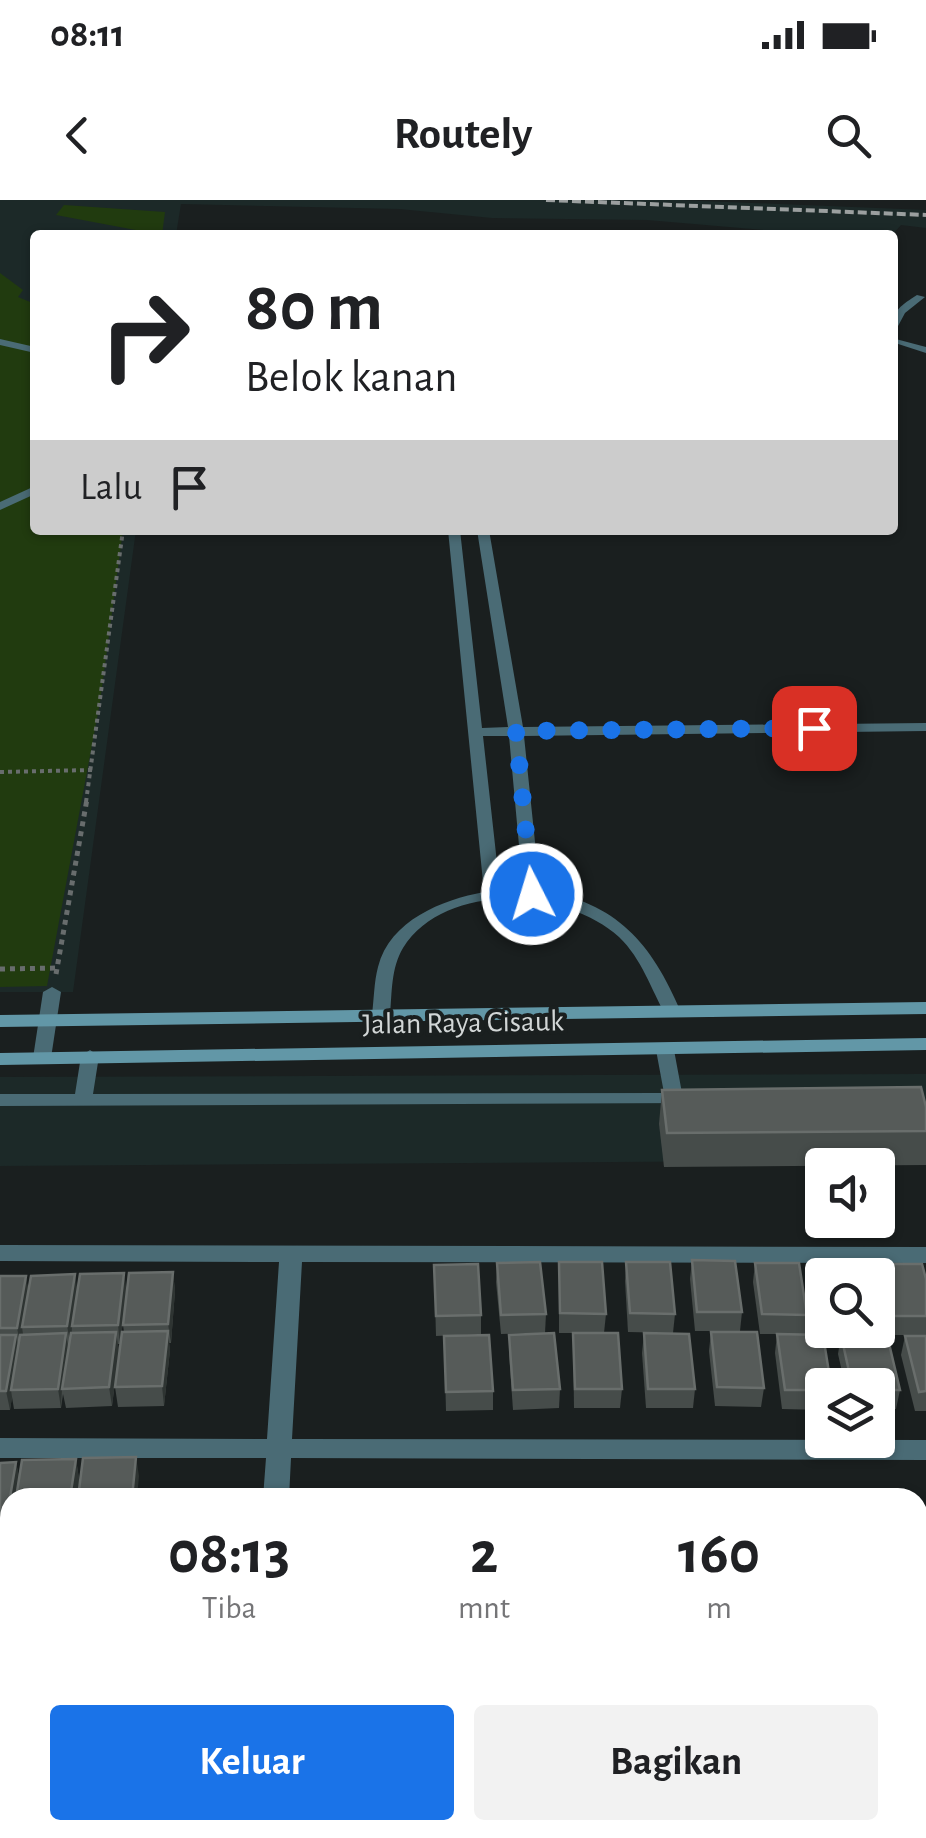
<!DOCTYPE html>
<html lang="id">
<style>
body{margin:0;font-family:"Alegreya Sans",sans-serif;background:#f2f2f2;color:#202124;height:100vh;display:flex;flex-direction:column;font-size:38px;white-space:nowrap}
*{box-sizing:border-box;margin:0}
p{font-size:32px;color:#757577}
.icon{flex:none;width:55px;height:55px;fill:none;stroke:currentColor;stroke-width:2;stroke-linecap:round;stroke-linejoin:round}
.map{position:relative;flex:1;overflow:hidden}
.side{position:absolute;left:0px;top:1288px;width:928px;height:352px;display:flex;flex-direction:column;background:#fff;border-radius:30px 30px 0 0;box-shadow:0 2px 8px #0004}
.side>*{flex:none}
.guide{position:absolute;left:30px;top:30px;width:868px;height:305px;border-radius:10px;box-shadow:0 2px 8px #0004;background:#fff;color:#202124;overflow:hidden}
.tools{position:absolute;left:805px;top:948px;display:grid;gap:20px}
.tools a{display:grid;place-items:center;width:90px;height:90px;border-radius:10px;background:#fff;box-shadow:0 2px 8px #0004;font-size:50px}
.pin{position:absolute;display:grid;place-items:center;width:85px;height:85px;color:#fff;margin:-42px;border-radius:20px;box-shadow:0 5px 15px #0006}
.me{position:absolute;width:110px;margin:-55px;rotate:355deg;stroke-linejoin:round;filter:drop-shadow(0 0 8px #0008)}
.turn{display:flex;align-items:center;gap:35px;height:210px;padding:0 50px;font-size:45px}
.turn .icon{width:130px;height:130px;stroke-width:2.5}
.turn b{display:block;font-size:70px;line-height:85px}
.then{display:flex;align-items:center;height:95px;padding:0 50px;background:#0003;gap:20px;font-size:38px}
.eta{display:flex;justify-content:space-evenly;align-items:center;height:170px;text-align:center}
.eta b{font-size:60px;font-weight:600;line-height:70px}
.button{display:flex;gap:20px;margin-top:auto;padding:20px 50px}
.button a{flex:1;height:115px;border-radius:10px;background:#1a73e8;color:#fff;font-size:40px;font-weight:600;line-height:115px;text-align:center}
.button a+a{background:#f2f2f2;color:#202124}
.status{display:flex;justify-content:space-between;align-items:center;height:70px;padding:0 50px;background:#fff;direction:ltr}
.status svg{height:28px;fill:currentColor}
header{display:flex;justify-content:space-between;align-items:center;height:130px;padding:0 50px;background:#fff;font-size:45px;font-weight:600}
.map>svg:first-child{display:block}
.built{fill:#1c2928}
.green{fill:#213b0f}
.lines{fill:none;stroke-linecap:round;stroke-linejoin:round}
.path-far1{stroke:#686d6d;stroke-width:4;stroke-dasharray:4 4;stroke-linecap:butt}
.path{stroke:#686d6d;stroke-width:5;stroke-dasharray:5 5;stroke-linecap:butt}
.lane{fill:#4a6b75;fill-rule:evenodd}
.street{fill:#4a6b75;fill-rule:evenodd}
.secondary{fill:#6297a7;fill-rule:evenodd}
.rail{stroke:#9b9f9f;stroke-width:4;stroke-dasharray:9 4;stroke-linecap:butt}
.wall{fill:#464c4a}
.shaded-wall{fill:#2e3432}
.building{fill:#565b59;stroke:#696e6c;stroke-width:2.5}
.route{stroke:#1a73e8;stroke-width:18;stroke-dasharray:0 32.4}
.labels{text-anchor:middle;stroke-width:8;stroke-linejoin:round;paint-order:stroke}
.street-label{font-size:30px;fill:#d2d6d6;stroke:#1a1f1f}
</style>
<div class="status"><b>08:11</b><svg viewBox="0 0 49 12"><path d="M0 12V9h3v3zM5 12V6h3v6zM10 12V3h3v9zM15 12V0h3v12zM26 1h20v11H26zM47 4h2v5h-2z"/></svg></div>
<header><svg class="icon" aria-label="back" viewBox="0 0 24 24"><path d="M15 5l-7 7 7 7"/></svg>Routely<svg class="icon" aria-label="search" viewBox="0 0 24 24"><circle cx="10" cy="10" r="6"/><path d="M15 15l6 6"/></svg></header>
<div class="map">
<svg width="926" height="1638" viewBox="0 0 926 1638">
<rect width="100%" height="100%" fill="#1a1f1f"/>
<g class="built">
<polygon points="0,0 680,0 926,10 926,28 901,25 892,35 821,35 647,20 492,18 399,9 181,4 176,35 35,35 35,330 136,330 73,792 0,792"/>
<polygon points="926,874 926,960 0,966 0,877"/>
</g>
<g class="green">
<polygon points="64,5 165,12 162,35 56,15"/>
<polygon points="0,73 23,90 18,97 35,104 35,330 123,330 100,502 47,786 0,787"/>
</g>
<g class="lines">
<g class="path-far1">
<polyline points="0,572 92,570"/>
<polyline points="86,602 123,330"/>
</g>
<g class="path">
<polyline points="0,769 58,768"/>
<polyline points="56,774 87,599"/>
</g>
<g class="lane">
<path d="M917 95 925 97 905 113 897 128 892 129C892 110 902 105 917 95Z"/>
<polygon points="892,138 926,147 926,153 892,142"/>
<polygon points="0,139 35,147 35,153 0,145"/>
<polygon points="35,286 35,294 0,310 0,302"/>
<path d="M448 330H460L482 528 508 527 477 330H489L523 527 926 523V531L524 536 540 690C617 703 651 742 681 812L678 816H666C651 789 642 759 619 737 565 688 445 681 403 748 391 768 392 792 390 815L381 820 372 815C374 799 374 782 378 767 390 720 442 700 484 692ZM483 536H509L523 689 500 690Z"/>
<polygon points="52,787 61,792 51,858 42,864 33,858 43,792"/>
<polygon points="665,844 674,850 682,893 692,895 695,899 692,903 0,906 0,894 75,894 81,856 90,850 99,856 93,894 664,893 656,850"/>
</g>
<g class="street">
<polygon points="0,1045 926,1047 926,1063 302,1062 292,1239 926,1240 926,1260 291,1258 289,1298 263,1298 266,1258 0,1258 0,1238 267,1239 279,1062 0,1061"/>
<polygon points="926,1340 926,1362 918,1363 918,1341"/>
<rect x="0" y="1461" width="10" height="24"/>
<polygon points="230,1630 260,1630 259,1638 229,1638"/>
<rect x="400" y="1630" width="30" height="8"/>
</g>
<g class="secondary">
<polygon points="926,802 926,814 0,827 0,815"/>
<polygon points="926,838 926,850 0,865 0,853"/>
</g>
<polyline class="rail" points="546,0 926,15"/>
</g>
<g class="wall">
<polygon points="662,890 926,907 926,965 664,967 659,924"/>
<polygon points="692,1060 742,1112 740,1131 695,1131 690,1079"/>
<polygon points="559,1062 606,1114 604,1133 559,1133"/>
<polygon points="626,1062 675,1114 673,1133 628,1132 625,1081"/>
<polygon points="497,1063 546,1114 545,1133 501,1134 496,1082"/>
<polygon points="755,1063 807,1115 805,1134 760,1134 753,1082"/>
<polygon points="817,1064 822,1075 822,1123 814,1083"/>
<polygon points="878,1064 926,1079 926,1135 887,1135 900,1190 896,1209 878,1210 878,1185 845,1185 838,1154 841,1135 887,1135 878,1095 878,1075 876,1075"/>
<polygon points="434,1065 481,1115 481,1134 436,1136"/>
<polygon points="173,1072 175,1091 171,1143 169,1143 170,1150 164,1206 118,1207 115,1187 124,1132 123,1125"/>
<polygon points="0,1076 26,1076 28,1090 78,1088 127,1092 120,1144 118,1144 119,1151 112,1206 66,1208 63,1194 61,1208 14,1209 12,1197 10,1210 0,1210"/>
<polygon points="824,1130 870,1130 869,1134 825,1134"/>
<polygon points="711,1132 764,1188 761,1207 715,1206 709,1151"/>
<polygon points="573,1133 622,1189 620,1208 574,1208"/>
<polygon points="644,1133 695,1189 693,1208 646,1208 642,1153"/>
<polygon points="777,1134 822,1185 822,1210 782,1209 775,1153"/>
<polygon points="509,1135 560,1189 559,1208 513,1210 509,1154"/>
<polygon points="444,1136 493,1191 493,1210 446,1211"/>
<polygon points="905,1136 926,1136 926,1211 915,1211 901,1155"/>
<polygon points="76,1259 79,1279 77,1298 10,1298 10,1338 9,1346 5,1347 8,1358 10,1344 10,1429 3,1429 0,1414 0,1263 16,1262 19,1278"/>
<polygon points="0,1500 8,1519 10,1509 10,1630 0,1584"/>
</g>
<g class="shaded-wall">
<polygon points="173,1072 175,1091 171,1143 168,1124"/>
<polygon points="124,1073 127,1092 120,1144 118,1125"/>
<polygon points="75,1074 78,1093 72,1126 71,1146 67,1126"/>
<polygon points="26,1076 29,1095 22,1127 23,1134 21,1147 17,1128"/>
<polygon points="168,1131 170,1150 164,1206 162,1186"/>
<polygon points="116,1132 119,1151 112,1206 109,1187"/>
<polygon points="66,1133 69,1153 62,1189 61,1208 58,1189"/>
<polygon points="16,1135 20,1154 11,1190 12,1197 10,1210 6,1191"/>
<polygon points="136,1257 139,1276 137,1298 132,1298"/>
<polygon points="76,1259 79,1279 77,1298 70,1298"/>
<polygon points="16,1262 20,1281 17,1298 10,1298 9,1346 5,1327"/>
<polygon points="4,1342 8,1361 0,1410 0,1368"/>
<polygon points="4,1500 9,1520 0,1575 0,1527"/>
<polygon points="56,1630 62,1630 61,1638 55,1638"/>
<polygon points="127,1630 133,1630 132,1638 126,1638"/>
</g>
<g class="building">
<polygon points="921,887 926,907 926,931 667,933 662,890"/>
<polygon points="692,1060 735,1061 742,1112 697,1112"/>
<polygon points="540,1062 546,1114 501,1115 497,1063"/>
<polygon points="559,1062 602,1062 606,1114 560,1113"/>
<polygon points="626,1062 670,1062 675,1114 630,1113"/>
<polygon points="755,1063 799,1063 807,1115 762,1114"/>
<polygon points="861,1063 864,1075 822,1075 822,1090 817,1064"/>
<polygon points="478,1064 481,1115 436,1116 434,1065"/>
<polygon points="878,1064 922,1064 926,1079 926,1116 891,1116"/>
<polygon points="173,1072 168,1124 123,1125 129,1073"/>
<polygon points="124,1073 118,1125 72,1126 80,1074"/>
<polygon points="75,1074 67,1126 22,1127 31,1076"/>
<polygon points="0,1076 26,1076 17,1128 0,1128"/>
<polygon points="168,1131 162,1186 115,1187 122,1132"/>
<polygon points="116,1132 109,1187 62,1189 71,1133"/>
<polygon points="711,1132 757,1132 764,1188 717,1187"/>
<polygon points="66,1133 58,1189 11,1190 20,1135"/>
<polygon points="554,1133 560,1189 513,1190 509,1135"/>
<polygon points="573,1133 618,1133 622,1189 575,1189"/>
<polygon points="644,1133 689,1134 695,1189 648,1189"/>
<polygon points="777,1134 823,1135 831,1185 822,1185 822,1190 785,1190"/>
<polygon points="0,1135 16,1135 6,1191 0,1191"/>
<polygon points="489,1135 493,1191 446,1192 444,1136"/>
<polygon points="841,1135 887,1135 900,1190 878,1190 878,1185 852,1185"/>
<polygon points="905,1136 926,1136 926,1191 919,1192"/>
<polygon points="136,1257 132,1298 78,1298 83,1258"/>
<polygon points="76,1259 70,1298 16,1298 22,1260"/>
<polygon points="16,1262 5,1327 0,1327 0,1263"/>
<polygon points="0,1342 4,1342 0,1368"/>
<polygon points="10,1344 10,1409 0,1410 0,1404"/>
<polygon points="0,1500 4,1500 0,1527"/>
<polygon points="10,1509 10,1578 0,1578 0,1569"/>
<polygon points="0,1597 10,1597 10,1630 56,1630 55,1638 0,1638"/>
<polygon points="65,1630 127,1630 126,1638 64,1638"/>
</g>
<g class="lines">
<polyline class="route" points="532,694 516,531 814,528"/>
</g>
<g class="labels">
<g class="street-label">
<text transform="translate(463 822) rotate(-1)" y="10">Jalan Raya Cisauk</text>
</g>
</g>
</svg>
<div class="tools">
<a><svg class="icon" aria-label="sound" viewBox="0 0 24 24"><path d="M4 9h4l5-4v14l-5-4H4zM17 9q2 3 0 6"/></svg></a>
<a><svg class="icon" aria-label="search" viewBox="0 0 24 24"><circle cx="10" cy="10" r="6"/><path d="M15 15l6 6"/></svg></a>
<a><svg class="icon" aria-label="layers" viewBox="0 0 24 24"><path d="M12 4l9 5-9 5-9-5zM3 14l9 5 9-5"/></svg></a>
</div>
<div class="pin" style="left:814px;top:528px;background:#d93025"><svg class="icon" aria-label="arrive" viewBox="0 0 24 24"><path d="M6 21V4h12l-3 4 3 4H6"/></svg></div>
<svg class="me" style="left:532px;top:694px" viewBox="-20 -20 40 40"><circle r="17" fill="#1a73e8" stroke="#fff" stroke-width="3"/><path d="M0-11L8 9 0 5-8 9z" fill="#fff"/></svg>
<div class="guide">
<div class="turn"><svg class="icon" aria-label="right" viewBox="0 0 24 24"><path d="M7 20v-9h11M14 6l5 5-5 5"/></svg><div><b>80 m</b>Belok kanan</div></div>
<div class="then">Lalu<svg class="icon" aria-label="arrive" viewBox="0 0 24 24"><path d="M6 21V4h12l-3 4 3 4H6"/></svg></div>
</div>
<section class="side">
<div class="eta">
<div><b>08:13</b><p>Tiba</p></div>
<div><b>2</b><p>mnt</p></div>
<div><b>160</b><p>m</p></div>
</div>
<div class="button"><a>Keluar</a><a>Bagikan</a></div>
</section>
</div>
